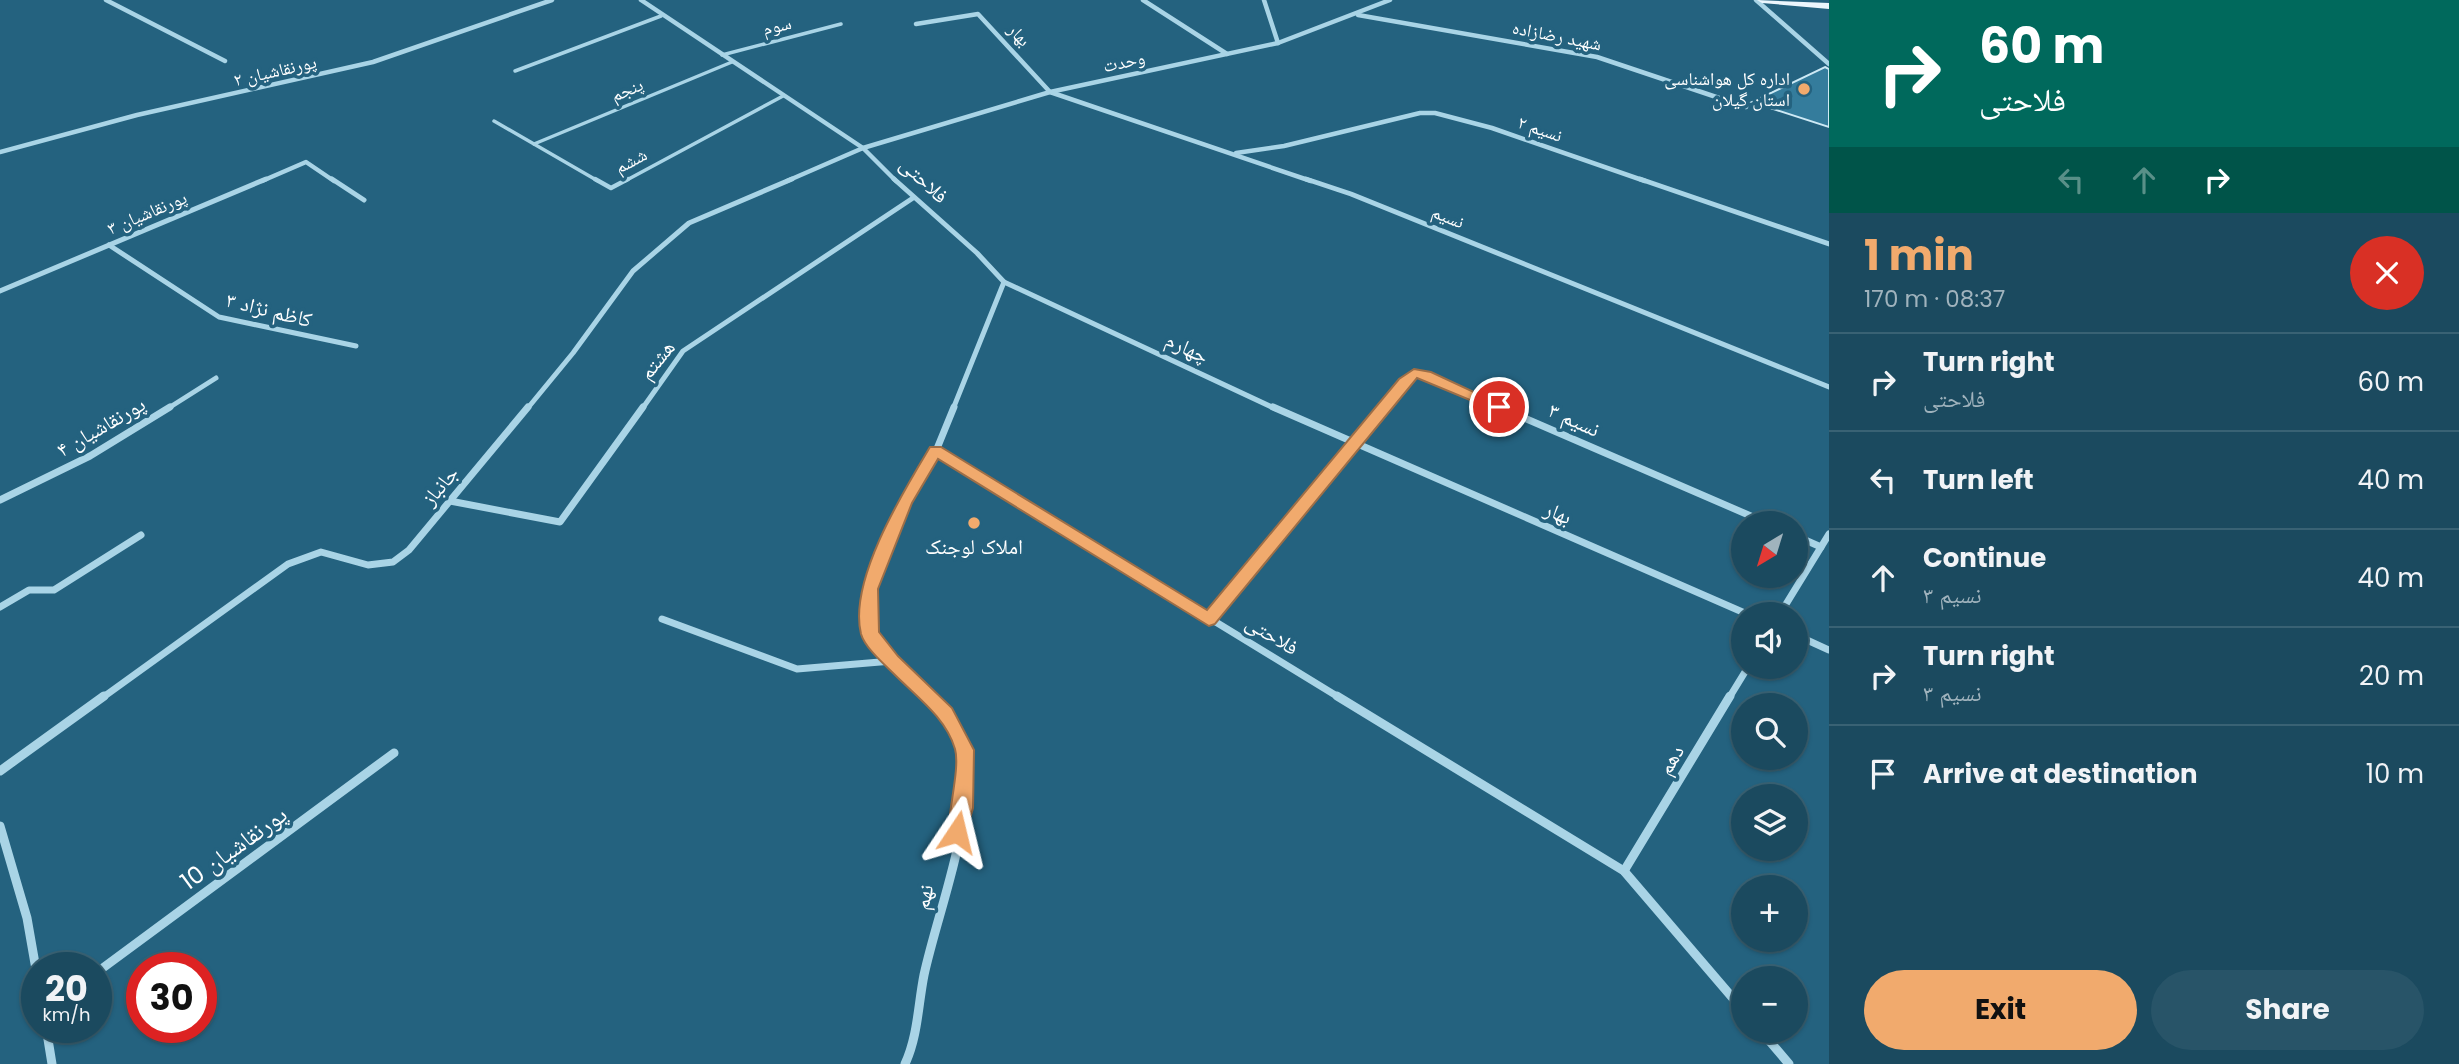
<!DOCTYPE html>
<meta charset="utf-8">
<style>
body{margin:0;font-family:Poppins,"Noto Naskh Arabic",sans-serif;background:#285468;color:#f1f3f6;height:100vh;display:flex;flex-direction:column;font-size:26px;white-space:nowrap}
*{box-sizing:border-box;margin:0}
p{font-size:23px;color:#a0b3bd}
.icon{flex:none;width:38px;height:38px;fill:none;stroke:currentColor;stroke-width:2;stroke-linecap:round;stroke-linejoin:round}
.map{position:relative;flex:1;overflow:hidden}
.details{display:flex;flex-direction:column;background:#1b4a5f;width:630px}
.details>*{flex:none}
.hud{background:#00695c;color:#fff;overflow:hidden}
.needle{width:46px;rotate:218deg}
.fabs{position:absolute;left:1731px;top:511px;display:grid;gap:14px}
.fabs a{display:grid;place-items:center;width:77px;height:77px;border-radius:50%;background:#1b4a5f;box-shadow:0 2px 5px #0004,0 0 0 2px #396274;font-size:35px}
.speed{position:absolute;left:21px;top:952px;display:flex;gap:14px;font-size:35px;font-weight:700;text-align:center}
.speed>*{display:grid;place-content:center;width:91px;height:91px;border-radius:50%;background:#1b4a5f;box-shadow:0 2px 5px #0004,0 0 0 2px #396274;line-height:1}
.speed small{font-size:18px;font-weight:400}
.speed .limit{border:10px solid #d22;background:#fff;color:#111}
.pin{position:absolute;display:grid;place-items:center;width:60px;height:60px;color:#fff;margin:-30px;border:4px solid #fff;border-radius:50%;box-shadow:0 2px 7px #0007}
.me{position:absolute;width:77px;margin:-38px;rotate:10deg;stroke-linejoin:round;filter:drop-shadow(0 0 5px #0008)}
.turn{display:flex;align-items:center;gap:24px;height:147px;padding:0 35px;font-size:32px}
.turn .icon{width:91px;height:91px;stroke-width:2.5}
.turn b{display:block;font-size:49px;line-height:60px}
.lanes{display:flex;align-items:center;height:66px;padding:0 35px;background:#0003;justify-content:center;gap:35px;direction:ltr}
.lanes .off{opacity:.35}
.round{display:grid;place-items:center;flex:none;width:74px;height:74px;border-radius:37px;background:#285468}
.summary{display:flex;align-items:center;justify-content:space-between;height:119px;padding:0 35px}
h1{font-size:42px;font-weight:700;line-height:52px;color:#f1aa6d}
.cta{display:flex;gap:14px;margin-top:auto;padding:14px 35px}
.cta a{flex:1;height:80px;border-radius:42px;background:#f1aa6d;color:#111;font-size:28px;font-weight:700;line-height:80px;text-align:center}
.cta a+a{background:#285468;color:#f1f3f6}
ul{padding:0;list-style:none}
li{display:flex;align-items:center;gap:21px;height:98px;padding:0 35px;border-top:2px solid #396274}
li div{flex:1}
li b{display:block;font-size:26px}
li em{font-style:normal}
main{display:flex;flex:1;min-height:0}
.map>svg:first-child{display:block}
.building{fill:#347c9c;stroke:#cde9f5;stroke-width:2}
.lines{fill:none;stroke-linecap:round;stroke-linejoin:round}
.service-far1{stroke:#a9d4e6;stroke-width:3.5}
.service{stroke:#a9d4e6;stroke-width:4.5}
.minor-far3{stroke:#a9d4e6;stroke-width:4.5}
.minor-far2{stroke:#a9d4e6;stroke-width:5}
.minor-far1{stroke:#a9d4e6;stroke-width:7}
.minor{stroke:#a9d4e6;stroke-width:9}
.primary{fill:#ebf6fd;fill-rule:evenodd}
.route{fill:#f1aa6d;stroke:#9d6e47;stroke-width:2}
.poi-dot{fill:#f1aa6d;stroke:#24627f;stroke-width:2.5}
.labels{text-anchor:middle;stroke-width:7;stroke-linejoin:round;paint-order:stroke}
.far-street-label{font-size:18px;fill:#fff;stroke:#24627f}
.far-poi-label{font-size:18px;fill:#fff;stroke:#24627f;text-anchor:end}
.street-label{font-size:21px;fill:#fff;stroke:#24627f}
.poi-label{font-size:21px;fill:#fff;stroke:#24627f}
.near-street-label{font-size:24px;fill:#fff;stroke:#24627f}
</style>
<main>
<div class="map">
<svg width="1829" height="1064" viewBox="0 0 1829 1064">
<rect width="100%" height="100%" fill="#24627f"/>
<polygon class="building" points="1825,67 1829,69 1829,127 1752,102"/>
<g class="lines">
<g class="service-far1">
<polyline points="722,55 841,24"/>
<polyline points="515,71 661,16"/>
<polyline points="494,121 598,181"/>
<polyline points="534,144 732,62"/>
<polyline points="625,181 783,96"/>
</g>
<polyline class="service" points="595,179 611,188 628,179"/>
<g class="minor-far3">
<polyline points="106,0 225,61"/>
<polyline points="641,0 863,148 896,181"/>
<polyline points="1143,0 1227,54"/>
<polyline points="1264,0 1278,43"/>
<polyline points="1756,0 1829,64"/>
<polyline points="1358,15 1597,57 1746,107"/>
<polyline points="916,24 978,14 1050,92 1311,181"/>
<polyline points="0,152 137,115 373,62 552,0"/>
<polyline points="1236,153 1284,146 1420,113 1435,113 1492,128 1645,181"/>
<polyline points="262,181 306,162 334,181"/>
<polyline points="787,181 863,148 1050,92 1278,43 1390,0"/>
</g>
<g class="minor-far2">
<polyline points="332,179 364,200"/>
<polyline points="894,179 977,253 1004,282 953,409"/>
<polyline points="1306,179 1351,194 1829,387"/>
<polyline points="1640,179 1829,244"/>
<polyline points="109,245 219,317 356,346"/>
<polyline points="1004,282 1276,409"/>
<polyline points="0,291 266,179"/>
<polyline points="167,409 216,378"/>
<polyline points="527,409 573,353 633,271 689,223 792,179"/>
<polyline points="642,409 683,351 913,198"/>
<polyline points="1382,409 1414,374 1426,375 1503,409"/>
</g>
<g class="minor-far1">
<polyline points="954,407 936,451 1340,698"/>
<polyline points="1273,407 1747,614"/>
<polyline points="1499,407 1767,523"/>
<polyline points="0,500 90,456 170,407"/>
<polyline points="450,501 560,522 643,407"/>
<polyline points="1796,536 1821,547"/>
<polyline points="0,607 29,590 54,590 141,535"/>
<polyline points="1780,614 1829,534"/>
<polyline points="662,619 797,669 892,661"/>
<polyline points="1209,619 1384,407"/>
<polyline points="1796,635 1829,650"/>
<polyline points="102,698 288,564 321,552 368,565 393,562 409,550 528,407"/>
<path d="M929 698C911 680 880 659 871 635 851 581 909 495 936 451"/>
<polyline points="1729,698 1748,667"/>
</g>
<g class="minor">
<polyline points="1337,696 1624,871 1743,1010"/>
<polyline points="0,771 104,696"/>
<polyline points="0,826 27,918 37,975"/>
<polyline points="1624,871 1730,696"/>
<polyline points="96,973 394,753"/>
<polyline points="46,1027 52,1064"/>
<polyline points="1761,1031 1789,1064"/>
<path d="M905 1064C918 1036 918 1005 924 975 939 907 974 824 965 754 962 730 944 712 928 696"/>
</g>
<polygon class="primary" points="1757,0 1829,3 1829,9 1762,3"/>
</g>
<path class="route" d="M1414 369 1431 372 1506 407 1499 411 1494 410 1417 378 1215 624 1209 626 938 459 912 503 878 589 879 632 898 656 952 708 974 750 973 808 964 839 957 841 950 839C944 825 961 770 955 749 946 718 917 697 895 675 885 665 865 648 861 634 848 581 903 492 930 447H941L1207 610 1399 379Z"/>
<g class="poi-dot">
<circle cx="1804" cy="89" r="7"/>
<circle cx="974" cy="523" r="7"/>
</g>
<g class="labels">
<g class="far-street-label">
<text transform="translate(777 26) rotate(-14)" y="6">سوم</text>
<text transform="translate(1019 35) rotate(47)" y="6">بهار</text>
<text transform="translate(1557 36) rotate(11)" y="6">شهید رضازاده</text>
<text transform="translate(1124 62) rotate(-12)" y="6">وحدت</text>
<text transform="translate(275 71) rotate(-13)" y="6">پورنقاشیان ۲</text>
<text transform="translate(627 90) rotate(-23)" y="6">پنجم</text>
<text transform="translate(1540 129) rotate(19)" y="6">نسیم ٢</text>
<text transform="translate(631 161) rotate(-28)" y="6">ششم</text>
<text transform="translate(147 213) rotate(-23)" y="6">پورنقاشیان ۳</text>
<text transform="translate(1448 217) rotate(22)" y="6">نسیم</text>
</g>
<g class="far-poi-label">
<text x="1790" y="85">اداره کل هواشناسی<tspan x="1790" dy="21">استان گیلان</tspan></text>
</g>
<g class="street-label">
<text transform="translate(924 180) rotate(43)" y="7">فلاحتی</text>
<text transform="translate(269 310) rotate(14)" y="7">کاظم نژاد ۳</text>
<text transform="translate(1187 348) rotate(25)" y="7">چهارم</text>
<text transform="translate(657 360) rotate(-51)" y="7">هشتم</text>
<text transform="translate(1574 420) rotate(24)" y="7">نسیم ۳</text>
<text transform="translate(101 427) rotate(-30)" y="7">پورنقاشیان ۴</text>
<text transform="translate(440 486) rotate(-50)" y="7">جانباز</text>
<text transform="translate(1558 513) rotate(23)" y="7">بهار</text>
<text transform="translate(1272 635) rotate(31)" y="7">فلاحتی</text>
<text transform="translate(1671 760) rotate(-59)" y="7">دهم</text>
<text transform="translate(924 897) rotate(-77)" y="7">نهم</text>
</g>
<g class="poi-label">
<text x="974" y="554">املاک لوجنک</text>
</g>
<g class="near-street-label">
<text transform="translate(234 848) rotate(-36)" y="8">پورنقاشیان 10</text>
</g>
</g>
</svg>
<div class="fabs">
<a><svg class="needle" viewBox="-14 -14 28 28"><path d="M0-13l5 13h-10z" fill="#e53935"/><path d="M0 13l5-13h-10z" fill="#a0b3bd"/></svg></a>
<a><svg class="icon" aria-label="sound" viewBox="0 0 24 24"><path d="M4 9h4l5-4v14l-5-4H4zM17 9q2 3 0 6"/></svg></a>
<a><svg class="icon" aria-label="search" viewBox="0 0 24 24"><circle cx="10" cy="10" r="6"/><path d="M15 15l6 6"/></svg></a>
<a><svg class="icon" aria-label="layers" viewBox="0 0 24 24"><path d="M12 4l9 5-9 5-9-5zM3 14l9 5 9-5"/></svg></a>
<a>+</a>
<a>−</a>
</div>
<div class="speed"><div>20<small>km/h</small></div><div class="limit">30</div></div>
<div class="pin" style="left:1499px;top:407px;background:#d93025"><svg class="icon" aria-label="arrive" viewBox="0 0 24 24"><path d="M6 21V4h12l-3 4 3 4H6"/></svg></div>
<svg class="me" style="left:957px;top:832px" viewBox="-20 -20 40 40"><path d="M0-17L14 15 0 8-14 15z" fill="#f1aa6d" stroke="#fff" stroke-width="4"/></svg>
</div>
<section class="details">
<div class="hud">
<div class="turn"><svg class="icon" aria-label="right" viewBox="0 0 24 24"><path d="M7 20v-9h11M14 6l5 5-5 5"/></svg><div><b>60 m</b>فلاحتی</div></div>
<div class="lanes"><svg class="icon off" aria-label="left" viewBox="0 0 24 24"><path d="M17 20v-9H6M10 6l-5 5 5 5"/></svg><svg class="icon off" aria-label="ahead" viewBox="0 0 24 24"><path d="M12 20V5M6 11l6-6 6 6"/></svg><svg class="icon" aria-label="right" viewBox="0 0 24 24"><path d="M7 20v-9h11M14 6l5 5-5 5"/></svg></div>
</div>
<div class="summary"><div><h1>1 min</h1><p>170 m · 08:37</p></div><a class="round" style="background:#d93025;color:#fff"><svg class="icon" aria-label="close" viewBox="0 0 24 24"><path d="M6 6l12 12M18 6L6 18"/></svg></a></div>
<ul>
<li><svg class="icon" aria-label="right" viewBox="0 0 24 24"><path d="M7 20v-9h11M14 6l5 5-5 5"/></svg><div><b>Turn right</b><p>فلاحتی</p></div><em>60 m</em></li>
<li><svg class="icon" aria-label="left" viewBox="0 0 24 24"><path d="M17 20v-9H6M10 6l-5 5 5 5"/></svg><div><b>Turn left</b></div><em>40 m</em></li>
<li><svg class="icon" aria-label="ahead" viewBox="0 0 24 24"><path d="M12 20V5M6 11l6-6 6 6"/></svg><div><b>Continue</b><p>نسیم ۳</p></div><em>40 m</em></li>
<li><svg class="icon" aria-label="right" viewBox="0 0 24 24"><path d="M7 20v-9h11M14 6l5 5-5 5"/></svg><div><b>Turn right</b><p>نسیم ۳</p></div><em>20 m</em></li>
<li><svg class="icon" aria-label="arrive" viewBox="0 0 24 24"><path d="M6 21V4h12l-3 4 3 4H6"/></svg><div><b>Arrive at destination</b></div><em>10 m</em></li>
</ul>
<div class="cta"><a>Exit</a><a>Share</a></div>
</section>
</main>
